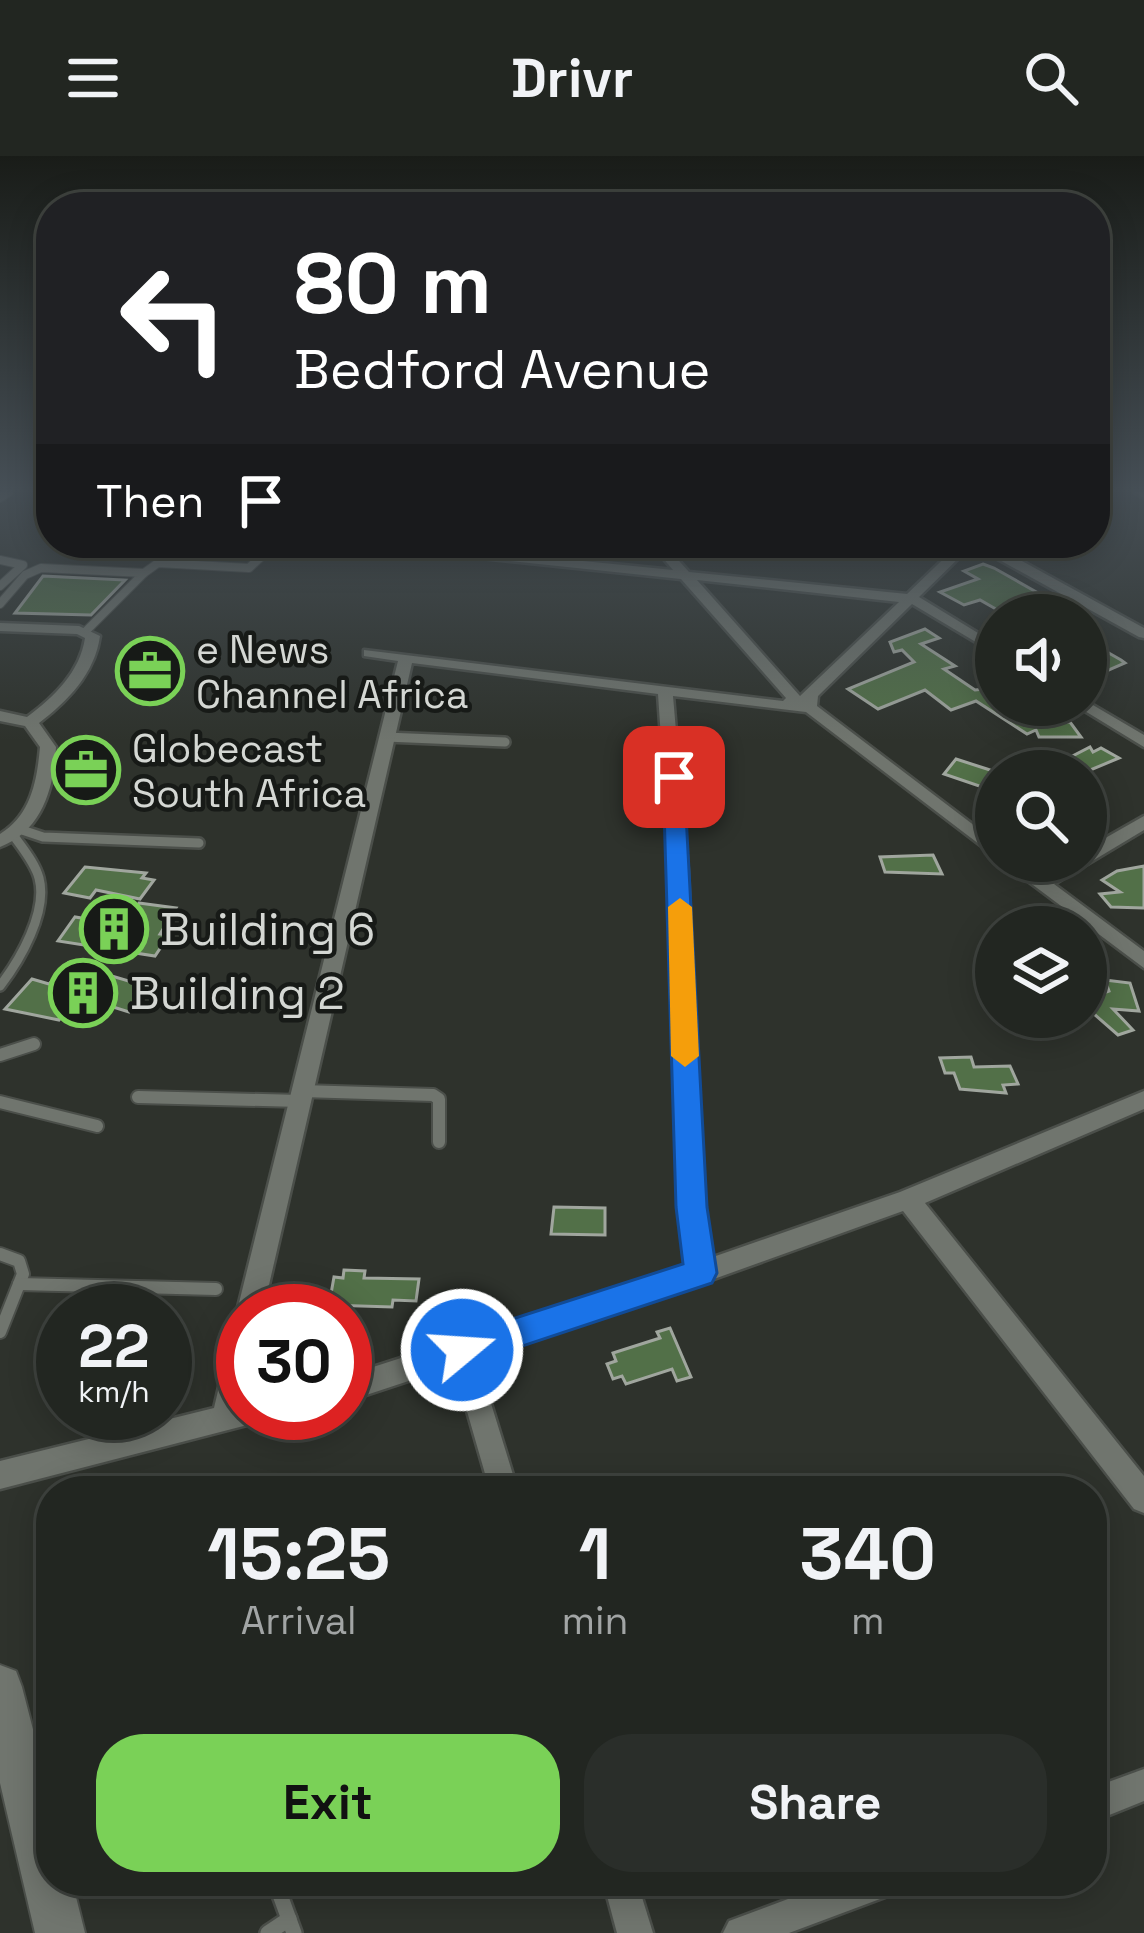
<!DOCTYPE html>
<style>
body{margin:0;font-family:"Space Grotesk",sans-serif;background:#2a2e2a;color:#f1f3f6;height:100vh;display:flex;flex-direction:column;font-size:45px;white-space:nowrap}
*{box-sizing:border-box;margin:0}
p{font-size:39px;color:#a2a5a5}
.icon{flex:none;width:66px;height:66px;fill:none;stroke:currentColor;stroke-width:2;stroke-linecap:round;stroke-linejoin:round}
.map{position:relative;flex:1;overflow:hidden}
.panel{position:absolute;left:36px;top:1320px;width:1071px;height:420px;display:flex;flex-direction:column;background:#222621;border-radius:48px;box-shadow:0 6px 30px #0003,0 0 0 3px #3f433f}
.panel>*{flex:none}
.top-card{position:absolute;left:36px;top:36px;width:1074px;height:366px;border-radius:48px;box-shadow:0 6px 30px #0003,0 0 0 3px #3f433f;background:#202124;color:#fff;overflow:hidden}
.fabs{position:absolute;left:975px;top:438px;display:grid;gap:24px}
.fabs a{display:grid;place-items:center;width:132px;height:132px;border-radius:50%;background:#222621;box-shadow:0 6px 30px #0003,0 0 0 3px #3f433f;font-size:60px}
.speed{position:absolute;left:36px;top:1128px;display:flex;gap:24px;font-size:60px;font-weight:700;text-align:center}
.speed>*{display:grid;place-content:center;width:156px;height:156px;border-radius:50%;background:#222621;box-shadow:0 6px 30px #0003,0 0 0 3px #3f433f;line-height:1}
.speed small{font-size:30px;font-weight:400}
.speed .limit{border:18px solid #d22;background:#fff;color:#111}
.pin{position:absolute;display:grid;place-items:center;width:102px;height:102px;color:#fff;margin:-51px;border-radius:24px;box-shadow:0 6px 18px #0006}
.me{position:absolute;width:132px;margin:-66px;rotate:72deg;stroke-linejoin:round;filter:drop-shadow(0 0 9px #0008)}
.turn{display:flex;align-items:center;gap:42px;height:252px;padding:0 60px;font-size:54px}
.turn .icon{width:156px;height:156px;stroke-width:2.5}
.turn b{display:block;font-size:84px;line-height:102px}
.then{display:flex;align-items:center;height:114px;padding:0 60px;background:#0003;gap:24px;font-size:45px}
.eta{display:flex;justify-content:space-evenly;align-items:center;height:204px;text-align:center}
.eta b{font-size:72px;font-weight:700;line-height:84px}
.primary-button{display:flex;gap:24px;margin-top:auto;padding:24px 60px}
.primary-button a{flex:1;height:138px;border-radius:48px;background:#7ad157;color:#111;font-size:48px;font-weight:700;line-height:138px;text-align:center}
.primary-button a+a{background:#2a2e2a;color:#f1f3f6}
header{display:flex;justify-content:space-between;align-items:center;height:156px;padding:0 60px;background:#222621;font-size:54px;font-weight:700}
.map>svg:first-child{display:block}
.building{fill:#527048;stroke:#a0a69e;stroke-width:3}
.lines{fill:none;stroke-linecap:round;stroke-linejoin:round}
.lane-far3-casing{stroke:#4b4f4a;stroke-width:10}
.lane-far2-casing{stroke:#4b4f4a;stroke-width:14}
.lane-far1-casing{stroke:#4b4f4a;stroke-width:16}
.lane-casing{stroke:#4b4f4a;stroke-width:20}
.street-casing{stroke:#4b4f4a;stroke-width:5}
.secondary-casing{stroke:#4b4f4a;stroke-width:4}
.lane-far3{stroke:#70756e;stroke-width:8}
.lane-far2{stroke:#70756e;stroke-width:9}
.lane-far1{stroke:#70756e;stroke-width:12}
.lane{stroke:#70756e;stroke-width:15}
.street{fill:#70756e;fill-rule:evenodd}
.secondary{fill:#70756e;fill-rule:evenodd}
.route{fill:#1a73e8;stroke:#114b97;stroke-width:3}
.slow{fill:#f59e0b}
.labels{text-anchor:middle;stroke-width:9;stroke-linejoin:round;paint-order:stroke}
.far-poi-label{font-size:39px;fill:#d4d7d3;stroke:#171a17;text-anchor:start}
.poi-label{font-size:45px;fill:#d4d7d3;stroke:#171a17;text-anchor:start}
</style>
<header><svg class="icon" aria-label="menu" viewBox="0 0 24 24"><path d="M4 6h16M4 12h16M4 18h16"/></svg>Drivr<svg class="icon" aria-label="search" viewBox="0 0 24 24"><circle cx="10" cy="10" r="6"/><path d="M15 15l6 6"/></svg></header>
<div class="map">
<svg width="1144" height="1777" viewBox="0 0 1144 1777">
<rect width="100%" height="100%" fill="#2e322c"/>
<g class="building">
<polygon points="983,408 994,412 1047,442 1001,456 980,444 964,449 940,436 978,423 964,415"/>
<polygon points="43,420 125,424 91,459 15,457"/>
<polygon points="925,473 939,482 921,488 955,510 944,513 975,534 996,532 996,549 1012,549 1041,566 1070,566 1081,581 1039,581 1036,574 1027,578 976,545 951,554 925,534 878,553 848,533 914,506 902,494 894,496 890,486"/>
<polygon points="1086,484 1121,504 1125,507 1086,524"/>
<polygon points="1090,591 1093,596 1101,592 1119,602 1088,615 1078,615 1063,605"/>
<polygon points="956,603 987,613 996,616 985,632 944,618"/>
<polygon points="933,699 942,718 885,716 880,701"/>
<polygon points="1144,710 1144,752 1111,751 1100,738 1120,736 1102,724 1117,715"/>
<polygon points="85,711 146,717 142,722 154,724 140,743 96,734 90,742 64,737"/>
<polygon points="139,747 176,752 160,778 169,779 155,800 58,785 75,761 124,769"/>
<polygon points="68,807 149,831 129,856 78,840 59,864 5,853 32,823 49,828"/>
<polygon points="1105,824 1130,827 1139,855 1113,853 1133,874 1118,879 1086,851 1086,843 1109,835"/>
<polygon points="971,901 974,911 1010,910 1018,928 1003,929 1006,937 960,933 954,917 945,917 940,902"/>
<polygon points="554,1051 605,1052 605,1079 551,1078"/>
<polygon points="344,1114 365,1115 364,1122 419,1123 416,1145 393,1144 392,1151 329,1149 334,1121 343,1122"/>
<polygon points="670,1172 691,1221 677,1225 672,1213 626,1228 622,1220 613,1223 607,1208 616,1205 613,1197 660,1182 657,1176"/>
</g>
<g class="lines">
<g class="lane-far3-casing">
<g id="lane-far3">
<polyline points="0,342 9,336"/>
<polyline points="0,404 23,409 0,430"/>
<polyline points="186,408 200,387"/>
<polyline points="144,417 158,407 249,412 276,387"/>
<polyline points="0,448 25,419 41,412 144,417 86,475"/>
</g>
</g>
<g class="lane-far2-casing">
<g id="lane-far2">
<polyline points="386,581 505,586"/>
<polyline points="22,674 43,681 199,687"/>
<path d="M0 830C20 804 48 756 39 722 35 707 23 693 14 680"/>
</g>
</g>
<g class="lane-far1-casing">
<g id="lane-far1">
<polyline points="0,899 34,888"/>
<polyline points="302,935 433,939 439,943 439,986"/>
<polyline points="138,941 300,945"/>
<polyline points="0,946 97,970"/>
<polyline points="0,1098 19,1105 23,1118 0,1176"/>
<polyline points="19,1128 216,1133"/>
</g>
</g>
<g class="lane-casing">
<g id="lane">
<polyline points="275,1725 294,1777"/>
<polyline points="268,1777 289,1763"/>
</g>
</g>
<g class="street-casing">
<g id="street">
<polygon points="1134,336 1144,336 1144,342"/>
<path d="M401 387 673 414 650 387H663L689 416 907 438 960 387H989L1144 472V482L1139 481 976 391H970L919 441 996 488V498L912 448 818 540 817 550 996 686V701L806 556 673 540 688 715 705 1073 710 1102 900 1036 1144 935V953L925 1047 1144 1320V1357L1134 1353 903 1055 700 1128 477 1202 518 1335H490L454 1210 345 1246V1220L687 1110 681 1073 670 715 658 538 412 507 263 1155H243L241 1163 237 1155 398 505 364 500V494L783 545 786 542 681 423 405 394 399 390ZM697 424 899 446 800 540Z"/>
<path d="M0 467 79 470 100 480C95 517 68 545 39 567L56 591C54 632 42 675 0 691V678C31 659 37 625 40 591L25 570 0 565V555L27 561C54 541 80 516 85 482L77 478 0 475Z"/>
<polygon points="1086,545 1144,579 1144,591 1080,552 1077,549 1086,549"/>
<polygon points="1144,660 1144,674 1054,728 1144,795 1144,812 1001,705 1022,705 1041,719 1065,705 1086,705 1086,693"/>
<polygon points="243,1172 243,1257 262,1257 259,1266 0,1333 0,1305 214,1252 230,1184 234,1175"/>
<polygon points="1144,1613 1144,1645 1092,1666 1092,1632"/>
<polygon points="603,1725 637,1725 653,1777 617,1777"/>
<polygon points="836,1725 901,1725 896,1737 789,1777 723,1777 729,1765"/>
</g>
</g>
<g class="secondary-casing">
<polygon id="secondary" points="0,1509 16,1515 22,1531 51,1643 51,1725 72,1725 85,1777 35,1777 0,1627"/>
</g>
<use href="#lane-far3" class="lane-far3"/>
<use href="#lane-far2" class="lane-far2"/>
<use href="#lane-far1" class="lane-far1"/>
<use href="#lane" class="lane"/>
<use href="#street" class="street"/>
<use href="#secondary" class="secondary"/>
</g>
<linearGradient id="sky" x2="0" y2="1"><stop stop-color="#191c18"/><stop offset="0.57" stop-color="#464f56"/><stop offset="1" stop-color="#464f56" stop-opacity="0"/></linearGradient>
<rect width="1144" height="585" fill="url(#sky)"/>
<polygon class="route" points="674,614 684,621 707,1051 717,1117 712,1127 700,1131 462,1210 450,1206 445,1194 450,1183 683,1108 676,1051 663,621"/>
<polygon class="slow" points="680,742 692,751 699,900 685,911 671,900 668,751"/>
<defs>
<g id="office-ring" transform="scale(3.45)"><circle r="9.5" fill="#171a17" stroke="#7ad157" stroke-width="1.5"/><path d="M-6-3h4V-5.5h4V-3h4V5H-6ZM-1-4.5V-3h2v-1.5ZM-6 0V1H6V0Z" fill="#7ad157"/></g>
<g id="building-ring" transform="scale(3.45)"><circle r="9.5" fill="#171a17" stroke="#7ad157" stroke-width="1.5"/><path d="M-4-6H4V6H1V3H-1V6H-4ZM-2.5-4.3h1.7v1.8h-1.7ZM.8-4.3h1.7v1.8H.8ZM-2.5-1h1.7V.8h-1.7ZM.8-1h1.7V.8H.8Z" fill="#7ad157"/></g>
</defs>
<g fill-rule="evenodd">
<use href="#office-ring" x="150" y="515"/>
<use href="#office-ring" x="86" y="614"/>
<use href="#building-ring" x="114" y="773"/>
<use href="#building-ring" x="83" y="837"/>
</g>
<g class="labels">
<g class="far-poi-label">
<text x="196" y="507">e News<tspan x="196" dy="45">Channel Africa</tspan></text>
<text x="132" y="606">Globecast<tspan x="132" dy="45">South Africa</tspan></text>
</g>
<g class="poi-label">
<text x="160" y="789">Building 6</text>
<text x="130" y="853">Building 2</text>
</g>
</g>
</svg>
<div class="fabs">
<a><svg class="icon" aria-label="sound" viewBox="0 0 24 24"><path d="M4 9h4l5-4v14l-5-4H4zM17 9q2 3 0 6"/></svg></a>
<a><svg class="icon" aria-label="search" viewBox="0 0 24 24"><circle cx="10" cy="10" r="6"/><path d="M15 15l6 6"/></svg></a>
<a><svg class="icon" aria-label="layers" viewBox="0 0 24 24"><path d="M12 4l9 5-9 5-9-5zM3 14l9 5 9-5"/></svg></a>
</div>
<div class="speed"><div>22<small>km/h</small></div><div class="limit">30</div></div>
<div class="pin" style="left:674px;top:621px;background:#d93025"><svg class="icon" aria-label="arrive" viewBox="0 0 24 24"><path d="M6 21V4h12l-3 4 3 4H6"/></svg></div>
<svg class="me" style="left:462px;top:1194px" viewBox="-20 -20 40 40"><circle r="17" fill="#1a73e8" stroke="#fff" stroke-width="3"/><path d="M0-11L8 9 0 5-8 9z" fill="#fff"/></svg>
<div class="top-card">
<div class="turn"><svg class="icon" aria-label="left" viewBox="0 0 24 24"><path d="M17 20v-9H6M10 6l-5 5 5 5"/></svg><div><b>80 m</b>Bedford Avenue</div></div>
<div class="then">Then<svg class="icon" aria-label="arrive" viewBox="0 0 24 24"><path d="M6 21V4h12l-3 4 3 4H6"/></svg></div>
</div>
<section class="panel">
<div class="eta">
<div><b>15:25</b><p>Arrival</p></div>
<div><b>1</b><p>min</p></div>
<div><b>340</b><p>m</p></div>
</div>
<div class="primary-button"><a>Exit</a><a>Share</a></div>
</section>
</div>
